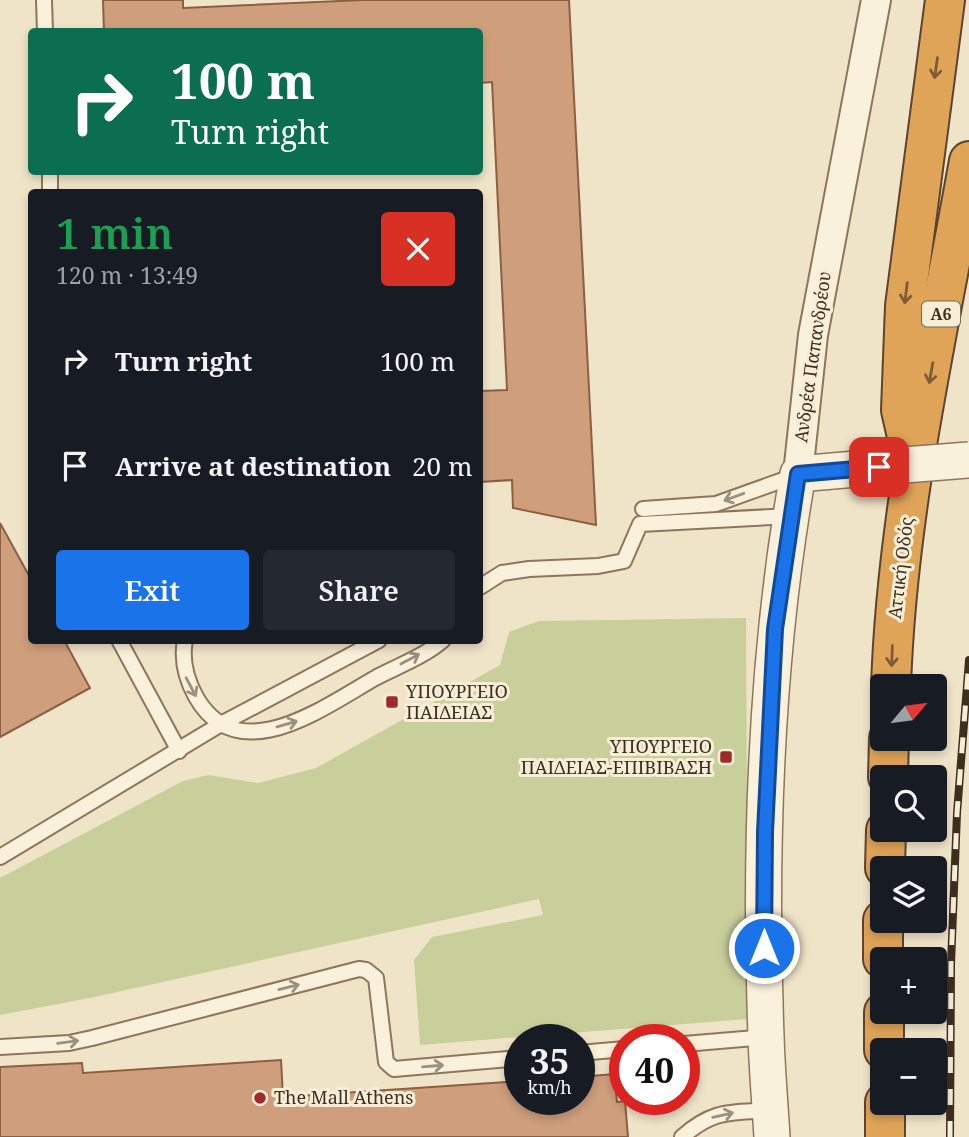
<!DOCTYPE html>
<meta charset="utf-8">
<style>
body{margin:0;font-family:"Noto Serif",serif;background:#242831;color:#f1f3f6;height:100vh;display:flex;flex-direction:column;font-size:26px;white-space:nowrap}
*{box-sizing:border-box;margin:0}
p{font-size:23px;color:#9ea1a6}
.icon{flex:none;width:38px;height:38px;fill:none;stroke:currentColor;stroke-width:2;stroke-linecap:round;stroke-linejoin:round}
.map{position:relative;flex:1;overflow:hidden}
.sheet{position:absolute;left:28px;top:189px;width:455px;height:455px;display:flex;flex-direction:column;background:#171b24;border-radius:7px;box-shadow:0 4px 10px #0003}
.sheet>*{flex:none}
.banner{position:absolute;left:28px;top:28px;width:455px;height:147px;border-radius:7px;box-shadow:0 4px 10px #0003;background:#0b6e4f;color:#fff;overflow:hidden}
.needle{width:46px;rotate:61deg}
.tools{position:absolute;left:870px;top:674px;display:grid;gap:14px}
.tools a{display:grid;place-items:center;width:77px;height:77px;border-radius:7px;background:#171b24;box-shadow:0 4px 10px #0003;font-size:35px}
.speed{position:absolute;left:504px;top:1024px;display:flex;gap:14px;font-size:35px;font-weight:700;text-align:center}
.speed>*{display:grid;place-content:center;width:91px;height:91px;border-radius:50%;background:#171b24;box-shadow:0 4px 10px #0003;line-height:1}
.speed small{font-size:18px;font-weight:400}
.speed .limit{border:10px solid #d22;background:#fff;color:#111}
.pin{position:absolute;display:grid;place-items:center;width:60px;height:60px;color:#fff;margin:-30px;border-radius:14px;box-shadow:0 4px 10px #0006}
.me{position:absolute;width:77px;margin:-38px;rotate:0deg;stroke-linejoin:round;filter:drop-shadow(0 0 5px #0008)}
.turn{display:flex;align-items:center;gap:24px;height:147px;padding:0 28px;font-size:32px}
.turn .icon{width:91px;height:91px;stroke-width:2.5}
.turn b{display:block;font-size:49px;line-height:60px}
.round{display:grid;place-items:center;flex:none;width:74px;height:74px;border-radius:7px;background:#242831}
.headline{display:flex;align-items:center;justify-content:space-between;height:119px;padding:0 28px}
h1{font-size:42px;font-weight:600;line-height:52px;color:#1e9e55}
.primary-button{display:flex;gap:14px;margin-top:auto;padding:14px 28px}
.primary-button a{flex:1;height:80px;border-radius:7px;background:#1a73e8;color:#fff;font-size:28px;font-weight:600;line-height:80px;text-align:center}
.primary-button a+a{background:#242831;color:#f1f3f6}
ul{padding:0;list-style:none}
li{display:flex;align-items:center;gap:21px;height:105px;padding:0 28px}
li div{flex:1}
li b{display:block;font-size:26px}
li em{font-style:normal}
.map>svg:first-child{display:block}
.green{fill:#c9cf9b}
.building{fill:#cf9f7d;stroke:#8d5f41;stroke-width:2}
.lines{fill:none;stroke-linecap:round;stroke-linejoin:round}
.service-casing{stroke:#8d765c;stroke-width:18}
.minor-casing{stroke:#8d765c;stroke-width:32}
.tertiary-casing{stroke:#8d765c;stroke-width:38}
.motorway-casing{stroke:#5b4430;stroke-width:42}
.service{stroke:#faf1dc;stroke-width:14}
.minor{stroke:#faf1dc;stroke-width:28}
.tertiary{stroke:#faf1dc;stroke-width:35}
.motorway{stroke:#e0a458;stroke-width:38}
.rail-casing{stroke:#3d2e20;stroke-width:8}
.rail{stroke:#f7eed8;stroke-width:5;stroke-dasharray:16;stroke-linecap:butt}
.tertiary-bridge-casing{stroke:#8d765c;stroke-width:38;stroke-linecap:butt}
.tertiary-bridge{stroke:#faf1dc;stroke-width:35}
.oneway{stroke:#7e5d36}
.oneway2{stroke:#9c907e}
.route-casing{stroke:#114b97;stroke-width:18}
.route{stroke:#1a73e8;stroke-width:12}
.poi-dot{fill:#9e2a2b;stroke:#f7eed8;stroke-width:2.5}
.labels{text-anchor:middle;stroke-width:6;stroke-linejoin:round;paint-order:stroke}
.shield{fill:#f7eed8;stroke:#756857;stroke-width:2}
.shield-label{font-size:16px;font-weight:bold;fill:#3d2e20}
.street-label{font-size:18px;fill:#3d2e20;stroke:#f7eed8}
.poi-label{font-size:18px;fill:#3d2e20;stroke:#f7eed8;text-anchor:start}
</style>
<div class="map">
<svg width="969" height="1137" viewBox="0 0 969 1137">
<rect width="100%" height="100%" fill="#f0e4c8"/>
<polygon class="green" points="746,618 748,1019 420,1045 414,960 432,937 543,915 539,899 90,998 0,1015 0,878 183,781 208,775 258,783 316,768 500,665 509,632 539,621"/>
<g class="building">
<polygon points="103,0 183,0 183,8 362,0 569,0 596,525 513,508 512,480 480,482 480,391 507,390 492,82 480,83 480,32 104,32"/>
<polygon points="0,523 32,581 32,640 64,640 90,688 0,737"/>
<polygon points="281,1060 283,1097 520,1081 520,1099 579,1099 579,1077 614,1074 617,1102 625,1101 628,1137 0,1137 0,1067 82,1063 83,1073"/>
</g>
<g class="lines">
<g class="service-casing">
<g id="service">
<polyline points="44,0 45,32"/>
<polyline points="50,172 50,192"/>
<polyline points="643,509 716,504 797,475"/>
<polyline points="480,587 502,573 529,569 598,566 624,561 640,524 790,516"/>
<polyline points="119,640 179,751"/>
<path d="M185 640C181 661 186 679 196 697 239 772 325 706 377 677 398 666 425 656 443 640"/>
<polyline points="0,857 221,724 379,640"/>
<polyline points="684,1044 766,1037"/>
<polyline points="0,1047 69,1043 92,1038 359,969 366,970 376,978 386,1062 394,1069 520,1058"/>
<polyline points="579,1053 625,1049"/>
<path d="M682 1137C714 1109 730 1113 771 1110"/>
</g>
</g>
<g class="minor-casing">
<polyline id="minor" points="798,474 813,335 876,0"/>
</g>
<g class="tertiary-casing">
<path id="tertiary" d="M772 1137C770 1103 767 1070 766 1036 759 848 765 659 798 474L879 467"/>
</g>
<g class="motorway-casing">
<g id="motorway">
<polyline points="906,432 901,410 905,306 945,0"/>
<path d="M891 686C897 509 938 335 969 161"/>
<polyline points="888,777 889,738"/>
<polyline points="885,868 886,830"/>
<polyline points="883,920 883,959"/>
<polyline points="884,1012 884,1050"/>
<polyline points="885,1102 885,1137"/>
</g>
</g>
<use href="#service" class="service"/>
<use href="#minor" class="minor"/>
<use href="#tertiary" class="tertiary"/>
<use href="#motorway" class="motorway"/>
<g class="rail-casing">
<polyline id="rail" points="950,1137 951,964 957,813 969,660"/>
</g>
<use href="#rail" class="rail"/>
<g class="tertiary-bridge-casing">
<polyline id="tertiary-bridge" points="879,467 969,460"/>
</g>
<use href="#tertiary-bridge" class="tertiary-bridge"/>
</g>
<defs><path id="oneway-shaft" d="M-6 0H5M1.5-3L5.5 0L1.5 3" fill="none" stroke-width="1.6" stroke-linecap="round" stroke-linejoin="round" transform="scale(1.75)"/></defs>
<g class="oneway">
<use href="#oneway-shaft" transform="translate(936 68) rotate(98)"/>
<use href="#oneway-shaft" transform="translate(906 293) rotate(97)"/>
<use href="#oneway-shaft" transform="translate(931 373) rotate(100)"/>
<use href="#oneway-shaft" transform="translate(892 656) rotate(92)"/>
</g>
<g class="oneway2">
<use href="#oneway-shaft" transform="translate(734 497) rotate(160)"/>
<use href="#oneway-shaft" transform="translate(410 659) rotate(-28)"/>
<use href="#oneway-shaft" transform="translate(191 687) rotate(62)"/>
<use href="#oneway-shaft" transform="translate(287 724) rotate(-16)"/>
<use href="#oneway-shaft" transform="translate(289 987) rotate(-14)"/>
<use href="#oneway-shaft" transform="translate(68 1042) rotate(-7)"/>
<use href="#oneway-shaft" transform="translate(433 1066) rotate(-5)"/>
<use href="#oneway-shaft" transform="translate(723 1115) rotate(-13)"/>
</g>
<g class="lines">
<g class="route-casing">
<polyline id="route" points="764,948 765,832 775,629 798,474 879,467"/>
</g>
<use href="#route" class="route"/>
</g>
<g class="poi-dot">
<rect x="385" y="695" width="14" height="14" rx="3.5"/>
<rect x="719" y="750" width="14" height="14" rx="3.5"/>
<circle cx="260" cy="1098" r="7"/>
</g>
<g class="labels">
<rect class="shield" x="922" y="301.5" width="38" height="25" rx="5"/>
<g class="shield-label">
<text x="941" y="320">Α6</text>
</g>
<g class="street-label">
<text transform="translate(813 357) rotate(-82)" y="6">Ανδρέα Παπανδρέου</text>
<text transform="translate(901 568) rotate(-83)" y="6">Αττική Οδός</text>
</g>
<g class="poi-label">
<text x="406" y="698">ΥΠΟΥΡΓΕΙΟ<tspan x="406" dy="21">ΠΑΙΔΕΙΑΣ</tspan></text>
<text x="712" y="753" text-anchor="end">ΥΠΟΥΡΓΕΙΟ<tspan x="712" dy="21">ΠΑΙΔΕΙΑΣ-ΕΠΙΒΙΒΑΣΗ</tspan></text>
<text x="274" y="1104">The Mall Athens</text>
</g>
</g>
</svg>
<div class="tools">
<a><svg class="needle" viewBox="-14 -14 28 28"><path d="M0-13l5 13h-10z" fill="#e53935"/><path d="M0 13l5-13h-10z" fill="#9ea1a6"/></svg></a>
<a><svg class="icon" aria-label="search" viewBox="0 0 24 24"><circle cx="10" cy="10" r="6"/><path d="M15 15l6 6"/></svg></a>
<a><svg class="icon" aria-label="layers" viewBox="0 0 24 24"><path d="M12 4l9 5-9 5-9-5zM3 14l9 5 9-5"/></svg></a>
<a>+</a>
<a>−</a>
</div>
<div class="speed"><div>35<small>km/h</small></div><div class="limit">40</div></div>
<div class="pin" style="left:879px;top:467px;background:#d93025"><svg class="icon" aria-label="arrive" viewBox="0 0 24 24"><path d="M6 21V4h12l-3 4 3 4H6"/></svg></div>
<svg class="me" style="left:764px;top:948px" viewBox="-20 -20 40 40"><circle r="17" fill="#1a73e8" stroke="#fff" stroke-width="3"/><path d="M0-11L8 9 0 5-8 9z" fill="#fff"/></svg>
<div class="banner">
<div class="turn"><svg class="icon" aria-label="right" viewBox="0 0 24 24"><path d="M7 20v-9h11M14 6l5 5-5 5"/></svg><div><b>100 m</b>Turn right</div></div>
</div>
<section class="sheet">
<div class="headline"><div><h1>1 min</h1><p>120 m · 13:49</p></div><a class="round" style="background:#d93025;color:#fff"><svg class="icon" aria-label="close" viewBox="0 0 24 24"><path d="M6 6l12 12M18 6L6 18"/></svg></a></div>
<ul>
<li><svg class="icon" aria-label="right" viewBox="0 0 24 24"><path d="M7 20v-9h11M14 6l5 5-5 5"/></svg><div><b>Turn right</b></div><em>100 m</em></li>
<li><svg class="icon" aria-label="arrive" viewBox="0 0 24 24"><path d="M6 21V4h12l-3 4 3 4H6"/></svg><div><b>Arrive at destination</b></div><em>20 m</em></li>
</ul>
<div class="primary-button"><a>Exit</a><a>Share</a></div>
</section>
</div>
